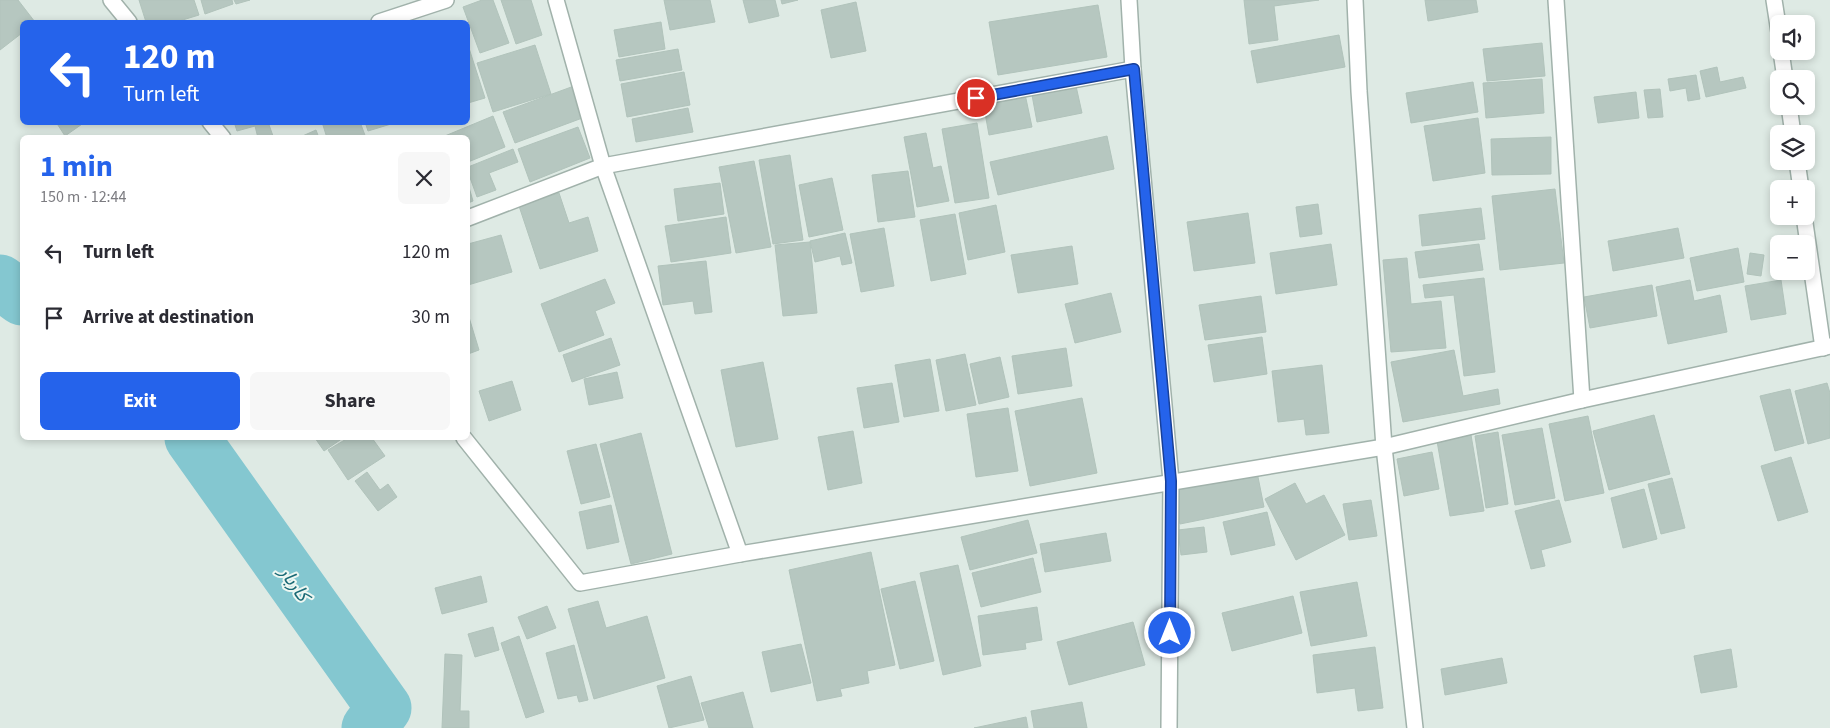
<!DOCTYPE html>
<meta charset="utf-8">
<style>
body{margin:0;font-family:"Source Sans 3","Noto Sans Arabic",sans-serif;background:#f7f7f7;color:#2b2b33;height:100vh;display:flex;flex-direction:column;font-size:19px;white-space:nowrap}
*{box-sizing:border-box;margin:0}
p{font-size:16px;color:#7c7c81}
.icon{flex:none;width:28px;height:28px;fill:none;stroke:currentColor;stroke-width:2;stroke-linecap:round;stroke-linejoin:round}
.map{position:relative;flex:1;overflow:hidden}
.details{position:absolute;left:20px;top:135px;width:450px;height:305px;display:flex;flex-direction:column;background:#fff;border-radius:8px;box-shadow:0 2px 8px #0003}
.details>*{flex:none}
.banner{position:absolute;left:20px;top:20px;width:450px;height:105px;border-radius:8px;box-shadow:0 2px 8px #0003;background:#2563eb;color:#fff;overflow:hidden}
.buttons{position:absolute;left:1770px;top:15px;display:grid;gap:10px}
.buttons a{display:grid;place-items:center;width:45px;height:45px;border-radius:8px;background:#fff;box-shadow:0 2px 8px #0003;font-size:25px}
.pin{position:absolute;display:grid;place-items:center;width:42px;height:42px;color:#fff;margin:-21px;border:2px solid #fff;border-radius:50%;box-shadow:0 1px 5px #0007}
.me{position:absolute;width:55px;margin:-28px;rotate:0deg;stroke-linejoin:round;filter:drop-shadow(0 0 4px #0008)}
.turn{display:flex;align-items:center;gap:18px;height:105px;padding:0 20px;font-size:22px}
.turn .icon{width:65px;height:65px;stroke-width:2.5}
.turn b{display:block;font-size:35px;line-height:42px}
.round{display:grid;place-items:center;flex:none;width:52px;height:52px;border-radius:8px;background:#f7f7f7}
.headline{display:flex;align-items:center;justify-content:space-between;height:85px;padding:0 20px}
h1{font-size:30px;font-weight:700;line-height:38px;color:#2563eb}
.cta{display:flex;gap:10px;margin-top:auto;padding:10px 20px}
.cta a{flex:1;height:58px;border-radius:8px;background:#2563eb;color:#fff;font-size:20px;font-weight:700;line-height:58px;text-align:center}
.cta a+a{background:#f7f7f7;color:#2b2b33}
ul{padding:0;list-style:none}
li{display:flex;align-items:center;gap:15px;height:65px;padding:0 20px}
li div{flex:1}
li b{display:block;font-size:19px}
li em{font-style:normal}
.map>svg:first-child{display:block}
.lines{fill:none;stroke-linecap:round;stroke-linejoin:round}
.river{stroke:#84c7d0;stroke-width:55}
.building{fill:#b6c7c0;stroke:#b1c3bb}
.minor-casing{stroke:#a1b2ab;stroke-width:18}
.minor{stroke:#fff;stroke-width:15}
.route-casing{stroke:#184099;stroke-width:12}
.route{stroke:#2563eb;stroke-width:9}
.labels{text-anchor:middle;stroke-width:4;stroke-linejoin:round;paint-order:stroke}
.water-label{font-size:19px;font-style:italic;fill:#1a6975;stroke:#eef7f2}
</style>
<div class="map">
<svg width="1830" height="728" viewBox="0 0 1830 728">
<rect width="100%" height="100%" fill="#deeae4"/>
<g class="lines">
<g class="river">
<polyline points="0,282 22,298"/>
<polyline points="192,438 384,708 369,728"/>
</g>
</g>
<g class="building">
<polygon points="0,0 18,0 35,22 22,22 22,33 0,50"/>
<polygon points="139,0 194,0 199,15 176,22 146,22"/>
<polygon points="201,0 232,0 233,4 205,14"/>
<polygon points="234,0 250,0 236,4"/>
<polygon points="482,0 493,0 509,43 480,53 463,7"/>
<polygon points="501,0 531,0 542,35 516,44"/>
<polygon points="664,0 710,0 715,22 670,30"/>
<polygon points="743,0 775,0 779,16 749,23"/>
<polygon points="781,0 798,0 782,4"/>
<polygon points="1244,0 1319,0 1274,6 1278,40 1249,44"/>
<polygon points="1425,0 1476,0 1478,12 1428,21"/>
<polygon points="856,2 866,51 831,58 821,10"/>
<polygon points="1098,5 1107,57 998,75 989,22"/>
<polygon points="661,22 665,49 619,57 614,30"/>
<polygon points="1339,35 1345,67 1257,83 1251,51"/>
<polygon points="1542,43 1545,76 1487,81 1483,49"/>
<polygon points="468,45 485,98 468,103"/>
<polygon points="535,45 551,94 493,112 477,63"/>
<polygon points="678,49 682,70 620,81 616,60"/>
<polygon points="1717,67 1720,82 1743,77 1746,88 1706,97 1700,71"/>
<polygon points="684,72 690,105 627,117 621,84"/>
<polygon points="1696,75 1700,99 1688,101 1686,88 1670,91 1668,79"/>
<polygon points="1542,79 1544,113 1486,118 1483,83"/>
<polygon points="1473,82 1478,112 1411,123 1406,93"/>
<polygon points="574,86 585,117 515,143 503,112"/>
<polygon points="1076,86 1082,113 1037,122 1032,95"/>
<polygon points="1660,89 1663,117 1648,118 1644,90"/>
<polygon points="1636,92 1639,118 1598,123 1594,97"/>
<polygon points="1025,94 1032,127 989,135 983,102"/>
<polygon points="688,108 693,132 636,142 632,119"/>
<polygon points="493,116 505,147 468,162 468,138 440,138"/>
<polygon points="1478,118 1485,173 1433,181 1424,126"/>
<polygon points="56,122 85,122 65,136"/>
<polygon points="234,122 268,122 273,136 258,138 255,126 237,131"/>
<polygon points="322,122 360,122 366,138 327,138"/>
<polygon points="365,122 390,122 391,124 368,131"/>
<polygon points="977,123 989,198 955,203 942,129"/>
<polygon points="578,127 590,158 530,182 518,149"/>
<polygon points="316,130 319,138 298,138"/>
<polygon points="926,133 933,168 941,166 949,201 917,207 904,137"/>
<polygon points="1107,136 1114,169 998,195 990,162"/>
<polygon points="1551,137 1551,174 1492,175 1491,139"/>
<polygon points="513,149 518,162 489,173 496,190 477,197 468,172 468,167"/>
<polygon points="790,155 803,240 773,244 759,160"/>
<polygon points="754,161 771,247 736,253 719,167"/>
<polygon points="908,171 915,217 878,222 872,175"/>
<polygon points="832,178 843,230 809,237 799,185"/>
<polygon points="720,183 724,214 678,221 674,189"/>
<polygon points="468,184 473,201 468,203"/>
<polygon points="1555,189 1564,263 1500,270 1492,196"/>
<polygon points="559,193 569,223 588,217 598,251 540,269 519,206"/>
<polygon points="1318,204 1322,234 1300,237 1296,207"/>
<polygon points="996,205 1005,252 968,260 959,213"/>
<polygon points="1481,208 1485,239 1422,246 1419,215"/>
<polygon points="1248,213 1255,263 1194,271 1187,222"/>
<polygon points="955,214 966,274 931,281 920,220"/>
<polygon points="726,217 731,253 671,262 665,226"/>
<polygon points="884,228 894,286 861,292 850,234"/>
<polygon points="1678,228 1684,258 1613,271 1608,241"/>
<polygon points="845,233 852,263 842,265 840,256 815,262 810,241"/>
<polygon points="501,235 512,272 468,285 468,244"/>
<polygon points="810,242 817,313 783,316 775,245"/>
<polygon points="1331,244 1337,285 1276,294 1270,253"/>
<polygon points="1479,244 1483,270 1419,278 1415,252"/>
<polygon points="1072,246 1078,284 1018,293 1011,255"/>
<polygon points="1738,248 1744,282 1697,291 1690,258"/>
<polygon points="1750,253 1764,255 1761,276 1747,274"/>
<polygon points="1407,258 1411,304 1441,301 1446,348 1391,352 1383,260"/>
<polygon points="706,261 712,312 695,314 693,301 663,305 658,266"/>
<polygon points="1484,278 1495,372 1464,376 1454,295 1425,298 1423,285"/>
<polygon points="605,279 615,303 595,311 604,335 559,352 541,304"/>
<polygon points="1690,280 1694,301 1720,295 1727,332 1668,344 1656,287"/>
<polygon points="1781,280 1786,314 1751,320 1745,286"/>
<polygon points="1652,285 1657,316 1590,328 1584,297"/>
<polygon points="1111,293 1121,332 1075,343 1065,304"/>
<polygon points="1261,296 1266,332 1205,340 1199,305"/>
<polygon points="468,314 479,350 468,354"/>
<polygon points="1262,337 1267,374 1214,382 1208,345"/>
<polygon points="611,338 620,365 572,382 563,355"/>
<polygon points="1066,348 1072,386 1018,394 1012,356"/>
<polygon points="1454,350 1463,396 1498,389 1500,404 1403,422 1391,362"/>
<polygon points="965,354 976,405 946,411 936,360"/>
<polygon points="1000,357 1009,397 979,404 970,364"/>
<polygon points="930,359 939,411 904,417 895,365"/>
<polygon points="763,362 778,439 736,447 721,370"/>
<polygon points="1322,365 1329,433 1306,435 1304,419 1278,422 1272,371"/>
<polygon points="617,372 623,398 589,405 584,379"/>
<polygon points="512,381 521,410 489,421 479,391"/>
<polygon points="892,383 899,422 864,428 857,388"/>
<polygon points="1827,383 1830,393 1830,438 1808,444 1795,391"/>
<polygon points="1790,389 1804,443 1775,451 1760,396"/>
<polygon points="1082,398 1097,473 1030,486 1015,411"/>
<polygon points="1008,408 1018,471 976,477 967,414"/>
<polygon points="1654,415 1670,474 1609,490 1593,431"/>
<polygon points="1588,416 1604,493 1565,501 1549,424"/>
<polygon points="1542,428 1555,498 1515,505 1502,435"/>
<polygon points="853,431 862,483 828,490 818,437"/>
<polygon points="1498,432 1508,504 1486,508 1475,436"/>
<polygon points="641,433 672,554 631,564 600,444"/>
<polygon points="1471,435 1484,511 1450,516 1437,441"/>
<polygon points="315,438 343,438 324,451"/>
<polygon points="348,438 372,438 385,456 348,480 328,450"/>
<polygon points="596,444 610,497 581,504 567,451"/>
<polygon points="1432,452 1439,489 1404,496 1397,459"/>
<polygon points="1791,457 1808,512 1778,521 1761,466"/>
<polygon points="367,472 380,490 388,484 397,497 378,511 355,481"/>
<polygon points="1257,472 1264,507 1180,524 1172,489"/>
<polygon points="1672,478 1685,528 1661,534 1648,484"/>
<polygon points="1295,483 1306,504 1324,495 1345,535 1296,560 1265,499"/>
<polygon points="1644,489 1657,539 1623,548 1611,498"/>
<polygon points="1371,500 1377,536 1349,540 1343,504"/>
<polygon points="1559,500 1571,542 1541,550 1545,566 1531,569 1515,511"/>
<polygon points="611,505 619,542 587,549 579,512"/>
<polygon points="1267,512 1275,545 1231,555 1223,522"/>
<polygon points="1028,520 1037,553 970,570 961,537"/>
<polygon points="1204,527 1207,552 1181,555 1178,530"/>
<polygon points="1106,533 1111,561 1045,572 1040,544"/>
<polygon points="871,552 895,665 867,671 869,683 840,689 842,696 817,701 789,570"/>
<polygon points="1033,558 1041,592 981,607 972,573"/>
<polygon points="958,565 981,666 943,675 920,573"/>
<polygon points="481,576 487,602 442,614 435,588"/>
<polygon points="915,581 934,661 900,669 881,589"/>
<polygon points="1357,582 1367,636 1311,646 1300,592"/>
<polygon points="1293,596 1302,633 1232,651 1222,613"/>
<polygon points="598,601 606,628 647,616 665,678 594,699 568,609"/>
<polygon points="547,606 556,628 527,639 518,617"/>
<polygon points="1037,607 1042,640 1025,643 1026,649 983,655 978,616"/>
<polygon points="1133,622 1145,665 1069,685 1057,642"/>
<polygon points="493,627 499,650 475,657 468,634"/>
<polygon points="519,636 544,712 526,718 501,643"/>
<polygon points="801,644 811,683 771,692 762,652"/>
<polygon points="574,645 588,700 579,702 577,695 558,699 546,653"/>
<polygon points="1375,647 1383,708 1358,711 1355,688 1317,693 1313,655"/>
<polygon points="1731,649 1737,687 1701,693 1694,656"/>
<polygon points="445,654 462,655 460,711 469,711 469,728 442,728"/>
<polygon points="1502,658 1507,683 1445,695 1441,669"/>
<polygon points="691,676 704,720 669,728 657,686"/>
<polygon points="743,692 753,728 709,728 701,703"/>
<polygon points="1082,702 1087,728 1034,728 1031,711"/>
<polygon points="1026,717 1028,728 974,728"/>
</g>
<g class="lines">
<g class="minor-casing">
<g id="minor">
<polyline points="111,0 129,22"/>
<polyline points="556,0 603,166 740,554"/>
<polyline points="1129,0 1133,69 1171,481 1169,728"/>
<polyline points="1355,0 1359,91 1384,447 1415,728"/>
<polyline points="1556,0 1582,400"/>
<polyline points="1774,0 1779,32"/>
<polyline points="379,22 446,0"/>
<polyline points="1781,51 1785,79"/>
<polyline points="1789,106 1793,134"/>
<polyline points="210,122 223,138"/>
<polyline points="1797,161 1801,189"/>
<polyline points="1804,216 1823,348"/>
<polyline points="468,218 603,166 1133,69"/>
<polyline points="464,438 580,583 740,554 1384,447 1582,400 1830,346"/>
</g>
</g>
<use href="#minor" class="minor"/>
</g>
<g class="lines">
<g class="route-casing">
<polyline id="route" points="976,98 1134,69 1171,481 1170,633"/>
</g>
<use href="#route" class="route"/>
</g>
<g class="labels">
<g class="water-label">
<text transform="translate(295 583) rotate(55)" y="7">کاربار</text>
</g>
</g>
</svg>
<div class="buttons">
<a><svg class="icon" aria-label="sound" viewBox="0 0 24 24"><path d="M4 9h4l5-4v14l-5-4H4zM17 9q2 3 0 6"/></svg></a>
<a><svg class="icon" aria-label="search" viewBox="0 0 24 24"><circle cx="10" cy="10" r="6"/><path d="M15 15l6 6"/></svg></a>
<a><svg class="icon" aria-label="layers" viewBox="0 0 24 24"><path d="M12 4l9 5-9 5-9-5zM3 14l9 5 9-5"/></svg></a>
<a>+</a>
<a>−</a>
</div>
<div class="pin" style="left:976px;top:98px;background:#d93025"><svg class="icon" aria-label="arrive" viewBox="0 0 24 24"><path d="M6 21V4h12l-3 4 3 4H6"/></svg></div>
<svg class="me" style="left:1170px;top:633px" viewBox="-20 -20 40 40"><circle r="17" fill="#2563eb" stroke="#fff" stroke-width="3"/><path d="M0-11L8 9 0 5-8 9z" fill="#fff"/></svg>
<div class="banner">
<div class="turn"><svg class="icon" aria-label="left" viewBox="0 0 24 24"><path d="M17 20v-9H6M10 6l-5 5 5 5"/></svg><div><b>120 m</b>Turn left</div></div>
</div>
<section class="details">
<div class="headline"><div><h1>1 min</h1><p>150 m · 12:44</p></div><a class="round"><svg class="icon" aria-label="close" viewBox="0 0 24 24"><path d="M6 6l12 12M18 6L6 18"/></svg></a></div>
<ul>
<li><svg class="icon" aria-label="left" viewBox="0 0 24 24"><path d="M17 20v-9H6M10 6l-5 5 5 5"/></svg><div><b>Turn left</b></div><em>120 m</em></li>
<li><svg class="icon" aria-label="arrive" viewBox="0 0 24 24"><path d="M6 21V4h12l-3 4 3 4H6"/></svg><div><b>Arrive at destination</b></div><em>30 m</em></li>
</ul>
<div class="cta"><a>Exit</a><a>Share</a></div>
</section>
</div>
